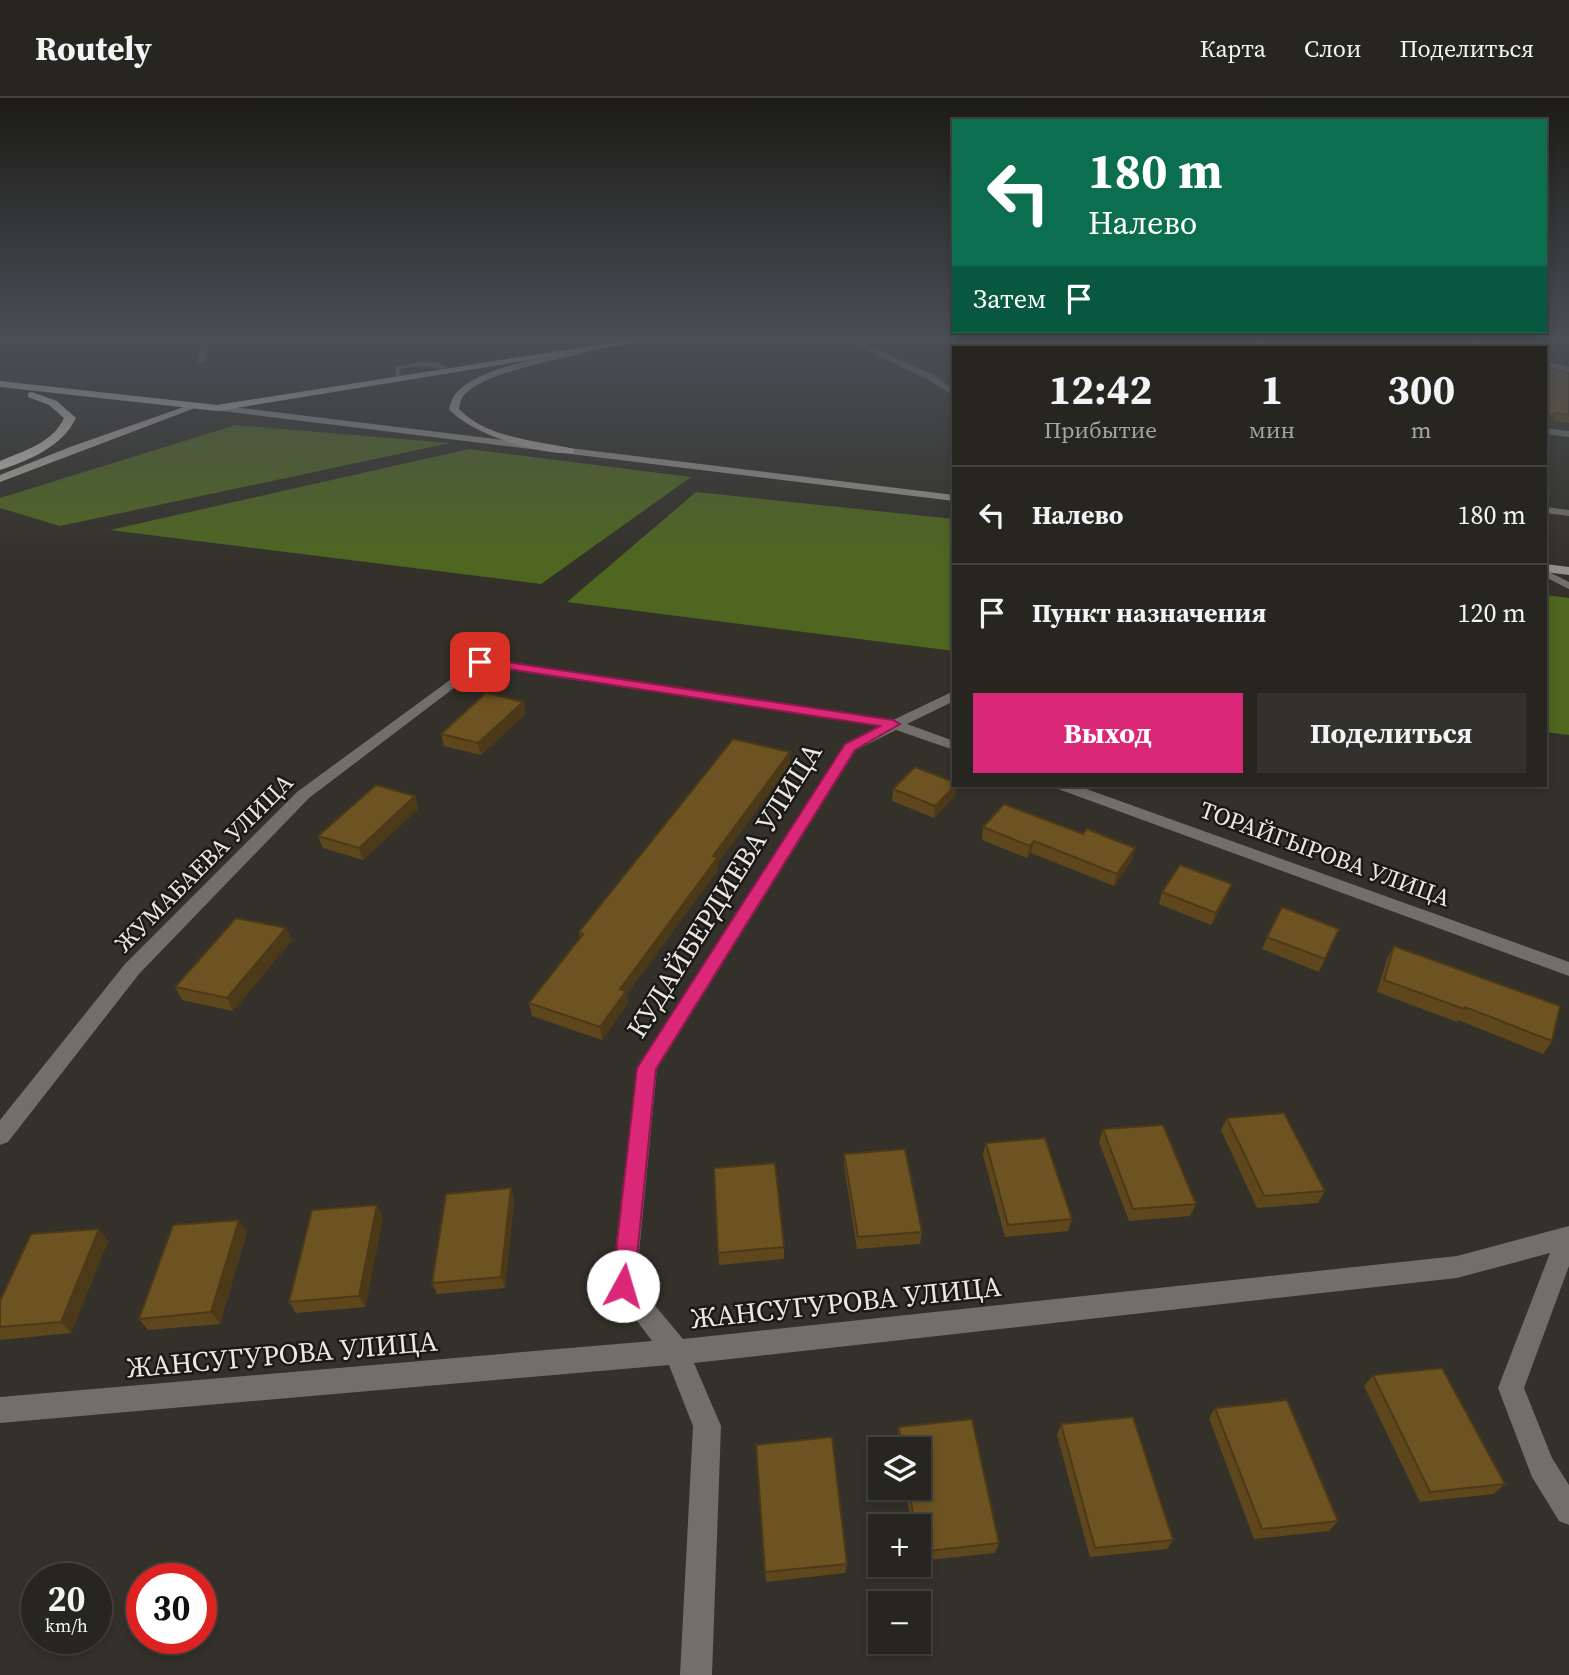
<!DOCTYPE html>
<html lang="ru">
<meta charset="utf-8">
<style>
body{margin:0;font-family:"Source Serif 4",serif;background:#32312d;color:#f1f3f6;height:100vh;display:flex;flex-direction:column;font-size:26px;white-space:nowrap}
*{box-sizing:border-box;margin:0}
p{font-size:23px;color:#a4a5a5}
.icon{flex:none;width:38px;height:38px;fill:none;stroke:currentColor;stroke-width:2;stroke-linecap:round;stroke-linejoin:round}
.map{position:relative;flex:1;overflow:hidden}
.panel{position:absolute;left:952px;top:248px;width:595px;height:441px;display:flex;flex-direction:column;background:#262520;border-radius:0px;box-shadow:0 4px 10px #0003,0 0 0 2px #42423e}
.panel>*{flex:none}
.banner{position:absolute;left:952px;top:21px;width:595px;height:214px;border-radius:0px;box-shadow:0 4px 10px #0003,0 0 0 2px #42423e;background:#0b6e4f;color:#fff;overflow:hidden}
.buttons{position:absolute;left:868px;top:1339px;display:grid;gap:14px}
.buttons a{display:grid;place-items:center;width:63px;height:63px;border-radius:0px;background:#262520;box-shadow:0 4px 10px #0003,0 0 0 2px #42423e;font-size:35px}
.speed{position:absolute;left:21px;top:1465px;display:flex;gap:14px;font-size:35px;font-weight:700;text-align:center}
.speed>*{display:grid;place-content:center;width:91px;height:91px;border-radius:50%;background:#262520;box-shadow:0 4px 10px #0003,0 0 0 2px #42423e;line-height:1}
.speed small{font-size:18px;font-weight:400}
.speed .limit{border:10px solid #d22;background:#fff;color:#111}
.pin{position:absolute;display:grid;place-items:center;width:60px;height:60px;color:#fff;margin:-30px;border-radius:14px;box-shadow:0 4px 10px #0006}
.me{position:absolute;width:77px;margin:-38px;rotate:6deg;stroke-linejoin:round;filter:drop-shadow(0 0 5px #0008)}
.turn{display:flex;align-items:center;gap:24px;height:147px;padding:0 21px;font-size:32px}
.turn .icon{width:91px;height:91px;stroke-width:2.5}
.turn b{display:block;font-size:49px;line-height:60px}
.then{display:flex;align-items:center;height:66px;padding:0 21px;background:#0003;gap:14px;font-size:26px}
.eta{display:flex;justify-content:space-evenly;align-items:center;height:119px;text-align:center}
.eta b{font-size:42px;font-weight:700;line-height:49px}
.cta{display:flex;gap:14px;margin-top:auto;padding:14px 21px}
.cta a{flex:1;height:80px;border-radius:0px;background:#db2777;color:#fff;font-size:28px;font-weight:700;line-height:80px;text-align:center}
.cta a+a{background:#32312d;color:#f1f3f6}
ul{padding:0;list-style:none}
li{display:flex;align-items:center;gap:21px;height:98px;padding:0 21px;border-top:2px solid #42423e}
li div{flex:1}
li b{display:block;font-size:26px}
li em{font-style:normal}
header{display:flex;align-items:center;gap:42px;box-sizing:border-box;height:98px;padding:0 35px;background:#262520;border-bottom:2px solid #42423e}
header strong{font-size:33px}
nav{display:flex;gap:38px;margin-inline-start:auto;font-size:24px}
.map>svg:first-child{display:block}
.forest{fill:#4f6621}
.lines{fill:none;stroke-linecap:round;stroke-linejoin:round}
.lane{fill:#716e6b;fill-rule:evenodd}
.street{fill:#716e6b;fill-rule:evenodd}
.secondary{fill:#94908c;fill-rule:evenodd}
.primary{fill:#b0aaa4;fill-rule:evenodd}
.highway{fill:#c8c2bb;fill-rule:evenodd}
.wall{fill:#5e471d}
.shaded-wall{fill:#4c3918}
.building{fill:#6d5222;stroke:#4c3918;stroke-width:2}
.route{fill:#db2777;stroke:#8e194d;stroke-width:2}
.labels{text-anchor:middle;stroke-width:5;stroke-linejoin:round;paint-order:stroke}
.street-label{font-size:24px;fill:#eae8e4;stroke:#1a1916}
.near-street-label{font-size:28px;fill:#eae8e4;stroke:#1a1916}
</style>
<header>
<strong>Routely</strong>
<nav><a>Карта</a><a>Слои</a><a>Поделиться</a></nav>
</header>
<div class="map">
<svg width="1569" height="1577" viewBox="0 0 1569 1577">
<rect width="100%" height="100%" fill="#33312a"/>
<g class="forest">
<polygon points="236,327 450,345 60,428 0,410 0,400"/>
<polygon points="469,351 691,379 541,486 110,432"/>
<polygon points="696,394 954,421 954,553 567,504"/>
<polygon points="1545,497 1569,500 1569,637 1545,634"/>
</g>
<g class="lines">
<g class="lane">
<path d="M418 264 439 265 455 273 452 275C434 268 420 267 400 271L401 282 396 283 395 269Z"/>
<polygon points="1545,472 1569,484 1569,491 1545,479"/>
</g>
<g class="street">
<polygon points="201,241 209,241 205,263 201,265 197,263"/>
<polygon points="844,241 855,241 933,277 954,291 954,298 927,281"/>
<polygon points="1087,241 1096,241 1107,250 1098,250"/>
<polygon points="1245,241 1257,241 1279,250 1268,250"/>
<polygon points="1459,241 1473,241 1498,250 1486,250"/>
<polygon points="1545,263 1569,269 1569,275 1545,268"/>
<polygon points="1545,330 1569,333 1569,339 1545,336"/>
<polygon points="1545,409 1569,412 1569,418 1545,415"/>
<polygon points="480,560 893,622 954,593 954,603 907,626 954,643 954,652 896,632 856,652 657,971 636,1185 683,1241 1457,1158 1569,1128 1569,1168 1524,1290 1552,1360 1569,1387 1569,1427 1559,1423 1532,1379 1498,1290 1550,1155 1457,1180 694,1265 721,1328 712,1577 680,1577 693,1328 669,1267 0,1325 0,1299 652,1243 611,1188 637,970 845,646 880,628 483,568 309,700 139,876 8,1044 0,1047 0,1022 125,866 297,694"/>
<polygon points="1056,688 1078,688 1569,864 1569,878 1058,691"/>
</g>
<g class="secondary">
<polygon points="217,307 954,397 954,403 214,312 212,310"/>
<polygon points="1545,466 1569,469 1569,477 1545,474"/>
</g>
<g class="primary">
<path d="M585 250 588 254C557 262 486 274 465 296 461 300 460 305 459 311 488 341 536 342 574 351V355C542 358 470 336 449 311 451 304 453 297 459 292 486 267 550 259 585 250Z"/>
<polygon points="195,305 203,307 0,384 0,377 70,349"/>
</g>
<g class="highway">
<polygon points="633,241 658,241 217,313 0,289 0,283 217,307"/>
<path d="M32 294 57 303 76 320C63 348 28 363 0 372V363C23 353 53 345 64 320L49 307 28 299V295Z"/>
</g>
</g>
<g class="wall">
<polygon points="1289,241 1443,241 1304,248 1288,244"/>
<polygon points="1545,269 1569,275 1569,325 1553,323 1545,326"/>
<polygon points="523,604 525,616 481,657 444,648 441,636"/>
<polygon points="790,666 718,765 718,772 626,897 628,905 602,942 532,918 529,905 580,840 579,834"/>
<polygon points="957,688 955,697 934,720 892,703 893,691"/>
<polygon points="415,698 418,711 363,762 323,750 318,738"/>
<polygon points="983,729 1083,736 1135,750 1132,762 1114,788 1031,755 1027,760 982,742"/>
<polygon points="1162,794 1227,799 1211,827 1159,806"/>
<polygon points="1339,831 1319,874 1262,851 1267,839"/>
<polygon points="292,842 233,913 182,902 175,889"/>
<polygon points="1394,848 1552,943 1543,956 1458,922 1457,924 1377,894 1387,861"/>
<polygon points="1227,1020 1325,1093 1318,1105 1257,1110 1221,1032"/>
<polygon points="1103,1031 1196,1106 1190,1118 1129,1123 1099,1044"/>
<polygon points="986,1045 1072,1121 1068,1133 1005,1139 983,1057"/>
<polygon points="844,1056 922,1134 920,1146 857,1151 844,1068"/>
<polygon points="714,1070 784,1149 784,1161 719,1167"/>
<polygon points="511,1090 514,1103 505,1190 437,1196 432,1185"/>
<polygon points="383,1119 365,1209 296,1215 289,1204"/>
<polygon points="247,1134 220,1226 148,1232 139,1221"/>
<polygon points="108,1143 71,1235 0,1242 0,1203"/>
<polygon points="1373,1277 1505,1386 1493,1396 1420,1404 1364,1288"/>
<polygon points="1215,1310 1338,1423 1329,1433 1254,1441 1209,1320"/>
<polygon points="972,1321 999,1445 995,1455 919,1463 919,1428 912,1428 905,1390 919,1390 919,1351 899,1351 897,1339 899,1329"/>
<polygon points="1061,1326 1173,1442 1167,1451 1090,1459 1057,1337"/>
<polygon points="756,1347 847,1466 845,1475 766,1484"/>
</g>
<g class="shaded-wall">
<polygon points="1557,315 1553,323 1545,326 1545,319"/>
<polygon points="523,604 525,616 481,657 478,645"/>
<polygon points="790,654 790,666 718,765 718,772 626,897 628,905 602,942 600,929 620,891 713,758"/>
<polygon points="955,688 957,688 955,697 934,720 935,708"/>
<polygon points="415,698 418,711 363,762 359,750"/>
<polygon points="1034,743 1031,755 1027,760 1030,748"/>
<polygon points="1135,750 1132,762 1114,788 1117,776"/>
<polygon points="1232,786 1227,799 1211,827 1216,815"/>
<polygon points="286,830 292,842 233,913 227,900"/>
<polygon points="511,1090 514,1103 505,1190 501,1179"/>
<polygon points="377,1107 383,1119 365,1209 359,1198"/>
<polygon points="239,1122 247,1134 220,1226 211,1214"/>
<polygon points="99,1131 108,1143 71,1235 61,1224"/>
</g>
<g class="building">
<polygon points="1307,241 1443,241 1476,250 1296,250 1319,245"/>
<polygon points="1545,269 1569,275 1569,317 1557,315 1545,319"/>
<polygon points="486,595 523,604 478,645 441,636"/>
<polygon points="733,641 790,654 713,758 718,759 620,891 626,893 600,929 529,905 583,836 579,834"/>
<polygon points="915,669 954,684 955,688 935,708 893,691"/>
<polygon points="376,687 415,698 359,750 318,738"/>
<polygon points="1004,706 1083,736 1087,731 1135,750 1117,776 1034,743 1030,748 983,729"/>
<polygon points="1180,767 1232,786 1216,815 1162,794"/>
<polygon points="1282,809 1339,831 1325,861 1267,839"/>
<polygon points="236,820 286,830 227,900 175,889"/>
<polygon points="1394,848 1560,908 1552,943 1465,909 1464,911 1384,882"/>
<polygon points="1284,1015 1325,1093 1264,1098 1227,1020"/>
<polygon points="1163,1027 1196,1106 1133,1111 1103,1031"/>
<polygon points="1045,1040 1072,1121 1008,1127 986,1045"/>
<polygon points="905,1051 922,1134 858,1139 844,1056"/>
<polygon points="775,1065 784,1149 718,1155 714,1070"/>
<polygon points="511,1090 501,1179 432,1185 446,1096"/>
<polygon points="377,1107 359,1198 289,1204 312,1112"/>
<polygon points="239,1122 211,1214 139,1221 173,1127"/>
<polygon points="99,1131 61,1224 0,1229 0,1203 31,1136"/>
<polygon points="1442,1270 1505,1386 1430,1394 1373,1277"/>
<polygon points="1287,1302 1338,1423 1262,1431 1215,1310"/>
<polygon points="1133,1319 1173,1442 1095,1450 1061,1326"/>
<polygon points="972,1321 999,1445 920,1454 919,1428 915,1428 909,1390 919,1390 919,1351 902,1351 899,1329"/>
<polygon points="832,1339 847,1466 765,1474 756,1347"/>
</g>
<linearGradient id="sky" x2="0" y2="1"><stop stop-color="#1c1b17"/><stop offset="0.52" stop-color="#4a4e55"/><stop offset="1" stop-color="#4a4e55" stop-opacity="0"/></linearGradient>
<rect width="1569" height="462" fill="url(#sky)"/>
<polygon class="route" points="480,560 893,622 900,626 855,652 656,971 634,1188 631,1195 623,1198 615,1195 612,1188 637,970 845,646 880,628 475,566 474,564"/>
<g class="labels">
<g class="street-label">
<text transform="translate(1325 756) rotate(20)" y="8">ТОРАЙГЫРОВА УЛИЦА</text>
<text transform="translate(204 765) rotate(-45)" y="8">ЖУМАБАЕВА УЛИЦА</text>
</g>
<g class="near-street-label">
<text transform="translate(724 792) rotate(-58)" y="10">КУДАЙБЕРДИЕВА УЛИЦА</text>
<text transform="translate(846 1204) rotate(-6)" y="10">ЖАНСУГУРОВА УЛИЦА</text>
<text transform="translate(282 1256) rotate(-5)" y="10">ЖАНСУГУРОВА УЛИЦА</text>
</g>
</g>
</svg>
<div class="buttons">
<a><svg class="icon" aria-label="layers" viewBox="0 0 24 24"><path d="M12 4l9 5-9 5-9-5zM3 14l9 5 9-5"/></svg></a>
<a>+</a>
<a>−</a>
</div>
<div class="speed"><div>20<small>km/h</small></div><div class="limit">30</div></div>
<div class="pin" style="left:480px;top:564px;background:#d93025"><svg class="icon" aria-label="arrive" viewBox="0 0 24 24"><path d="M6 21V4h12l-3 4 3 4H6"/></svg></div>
<svg class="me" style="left:623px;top:1188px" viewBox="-20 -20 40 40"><circle r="19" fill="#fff"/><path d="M0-13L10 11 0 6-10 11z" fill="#db2777"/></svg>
<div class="banner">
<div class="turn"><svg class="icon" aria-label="left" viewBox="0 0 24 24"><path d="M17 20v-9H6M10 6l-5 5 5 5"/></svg><div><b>180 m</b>Налево</div></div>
<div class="then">Затем<svg class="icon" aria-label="arrive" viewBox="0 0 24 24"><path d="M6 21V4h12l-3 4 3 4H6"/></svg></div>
</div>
<section class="panel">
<div class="eta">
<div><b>12:42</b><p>Прибытие</p></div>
<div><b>1</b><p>мин</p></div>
<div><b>300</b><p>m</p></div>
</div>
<ul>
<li><svg class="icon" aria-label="left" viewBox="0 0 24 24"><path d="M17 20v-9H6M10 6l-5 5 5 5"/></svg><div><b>Налево</b></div><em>180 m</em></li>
<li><svg class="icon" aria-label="arrive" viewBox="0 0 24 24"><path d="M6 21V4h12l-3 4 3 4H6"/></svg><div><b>Пункт назначения</b></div><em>120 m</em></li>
</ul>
<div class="cta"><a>Выход</a><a>Поделиться</a></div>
</section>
</div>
